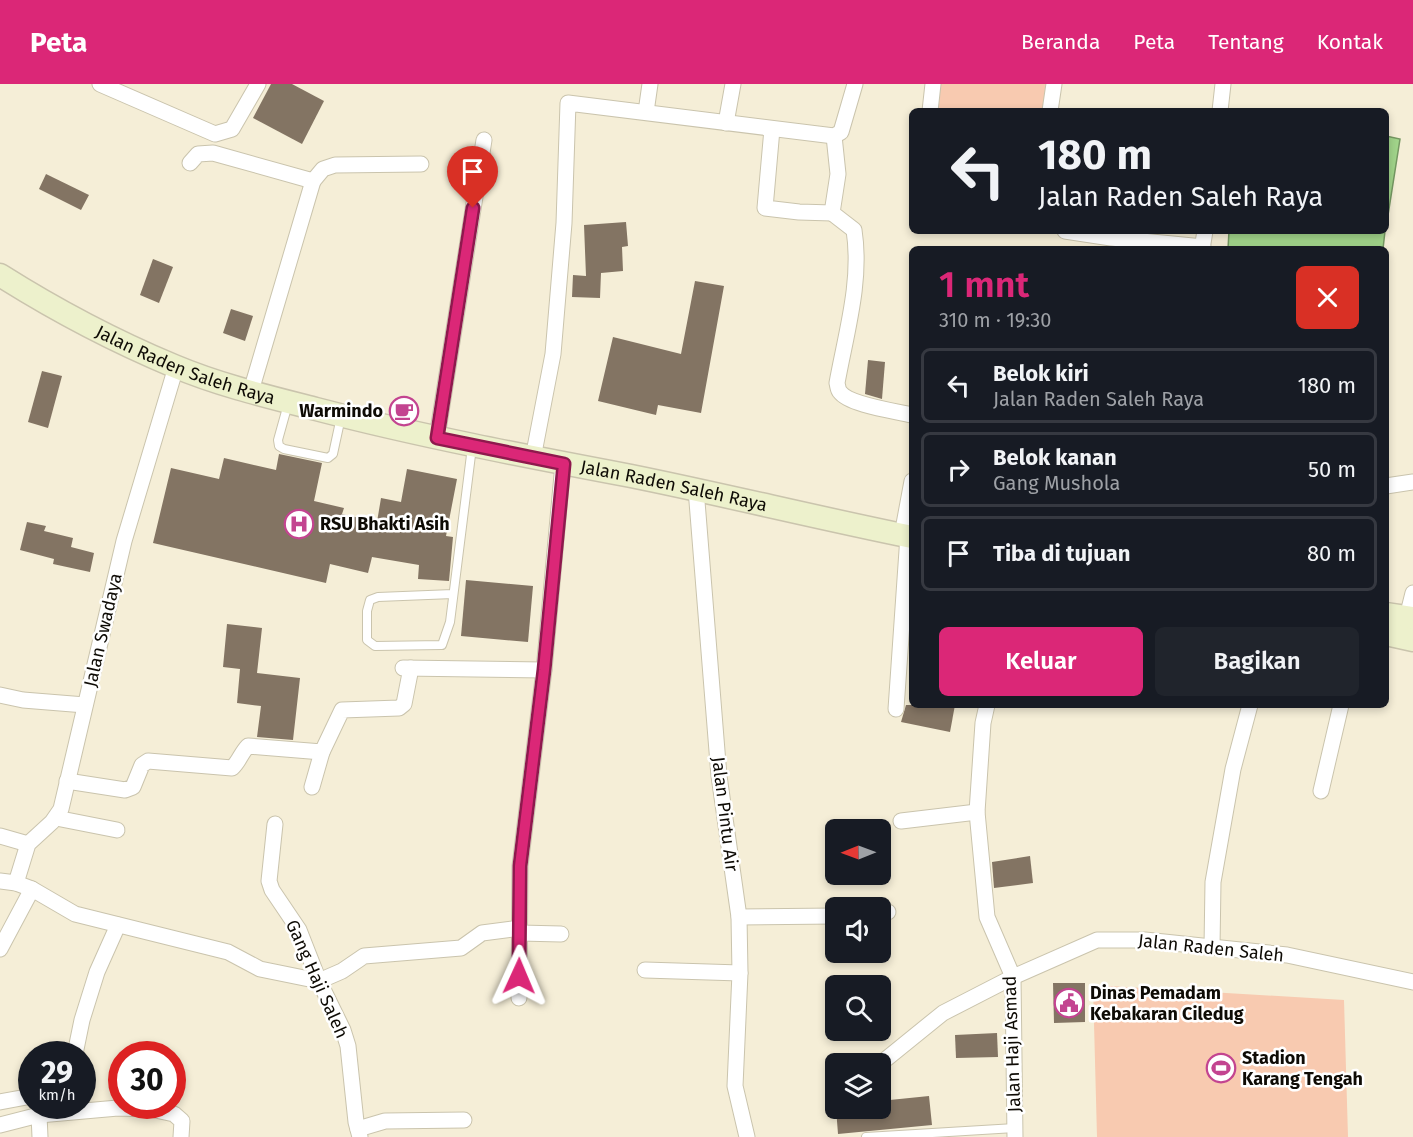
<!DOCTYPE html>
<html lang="id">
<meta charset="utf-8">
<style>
body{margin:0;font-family:"Fira Sans",sans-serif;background:#20242c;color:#f1f3f6;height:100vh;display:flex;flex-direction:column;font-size:22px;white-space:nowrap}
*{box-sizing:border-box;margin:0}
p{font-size:20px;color:#9ea1a6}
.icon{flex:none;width:33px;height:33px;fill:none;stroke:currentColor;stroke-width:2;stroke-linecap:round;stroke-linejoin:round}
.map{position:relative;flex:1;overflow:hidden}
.panel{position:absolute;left:909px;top:162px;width:480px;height:462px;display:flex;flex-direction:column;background:#171b24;border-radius:9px;box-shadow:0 3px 9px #0003}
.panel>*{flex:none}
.top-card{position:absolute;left:909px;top:24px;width:480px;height:126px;border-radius:9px;box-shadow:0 3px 9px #0003;background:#171b24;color:#f1f3f6;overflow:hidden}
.needle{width:39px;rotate:269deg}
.controls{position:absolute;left:825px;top:735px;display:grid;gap:12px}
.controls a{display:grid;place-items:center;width:66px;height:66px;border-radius:9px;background:#171b24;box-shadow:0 3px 9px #0003;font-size:30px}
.speed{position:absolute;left:18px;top:957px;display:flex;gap:12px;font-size:30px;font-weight:700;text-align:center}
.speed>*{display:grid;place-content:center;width:78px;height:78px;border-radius:50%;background:#171b24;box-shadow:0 3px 9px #0003;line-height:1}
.speed small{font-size:15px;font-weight:400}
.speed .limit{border:9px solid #d22;background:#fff;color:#111}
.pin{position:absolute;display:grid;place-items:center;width:51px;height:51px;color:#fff;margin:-62px -26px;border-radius:50% 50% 50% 0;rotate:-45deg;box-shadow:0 0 6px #0007}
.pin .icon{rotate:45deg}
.me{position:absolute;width:66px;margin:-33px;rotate:1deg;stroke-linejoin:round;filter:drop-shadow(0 0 4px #0008)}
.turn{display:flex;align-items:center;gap:21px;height:126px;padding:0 30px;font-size:27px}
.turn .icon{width:78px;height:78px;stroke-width:2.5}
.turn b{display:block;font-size:42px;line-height:51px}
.round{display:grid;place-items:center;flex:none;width:63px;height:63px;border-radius:9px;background:#20242c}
.overview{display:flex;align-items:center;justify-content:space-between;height:102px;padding:0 30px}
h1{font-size:36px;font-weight:600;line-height:45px;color:#db2777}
.primary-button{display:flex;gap:12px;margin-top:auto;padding:12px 30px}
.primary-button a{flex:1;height:69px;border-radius:9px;background:#db2777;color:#fff;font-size:24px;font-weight:600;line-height:69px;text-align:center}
.primary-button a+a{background:#20242c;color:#f1f3f6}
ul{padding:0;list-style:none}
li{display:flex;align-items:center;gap:18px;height:75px;margin:0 12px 9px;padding:0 18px;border:3px solid #363941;border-radius:9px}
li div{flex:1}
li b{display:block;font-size:22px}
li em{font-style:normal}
header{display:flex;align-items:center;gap:36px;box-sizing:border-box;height:84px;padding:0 30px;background:#db2777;color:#fff}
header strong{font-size:28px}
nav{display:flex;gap:33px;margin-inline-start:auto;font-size:21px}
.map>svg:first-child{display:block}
.green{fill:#f8cab0}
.water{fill:#a1d48a;stroke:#759862;stroke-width:1.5}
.building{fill:#837463}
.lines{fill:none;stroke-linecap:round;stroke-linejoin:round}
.lane-casing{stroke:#cac4ad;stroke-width:10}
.street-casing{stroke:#cac4ad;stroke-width:17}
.secondary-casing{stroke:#cac4ad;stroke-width:25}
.lane{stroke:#fff;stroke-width:8}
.street{stroke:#fff;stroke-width:15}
.secondary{stroke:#edf1cc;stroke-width:22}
.route-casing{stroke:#8e194d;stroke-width:15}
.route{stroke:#db2777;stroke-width:10}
.labels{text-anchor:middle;stroke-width:5;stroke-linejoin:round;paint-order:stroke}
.street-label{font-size:18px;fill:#0e0b05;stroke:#fff}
.poi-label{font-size:18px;font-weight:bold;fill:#0e0b05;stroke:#fff;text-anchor:start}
</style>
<header>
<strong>Peta</strong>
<nav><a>Beranda</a><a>Peta</a><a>Tentang</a><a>Kontak</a></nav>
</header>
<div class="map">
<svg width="1413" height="1053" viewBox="0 0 1413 1053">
<rect width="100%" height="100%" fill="#f5eed7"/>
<g class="green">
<polygon points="938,0 1046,0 1043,27 934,27"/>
<polygon points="1093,901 1344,916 1348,1053 1097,1053"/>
</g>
<g class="water">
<polygon points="1386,52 1400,55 1386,144"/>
<polygon points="1229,147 1385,147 1383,165 1228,165"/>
</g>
<g class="building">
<polygon points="271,0 292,0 324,17 302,60 253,34"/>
<polygon points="46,90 89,111 81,126 39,105"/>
<polygon points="626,138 628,162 622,163 623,187 601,189 600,214 572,213 573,191 586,192 584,141"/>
<polygon points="153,175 173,183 159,219 140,211"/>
<polygon points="695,197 724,202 701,329 658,321 656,331 598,317 613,253 681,270"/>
<polygon points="231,225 253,232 245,257 223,249"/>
<polygon points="868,276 885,278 882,315 865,310"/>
<polygon points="42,287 62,292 48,344 28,338"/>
<polygon points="279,370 322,379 314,417 344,424 342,430 377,438 381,414 401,418 407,385 457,395 446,452 453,453 449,497 418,495 419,481 372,473 368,489 330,480 326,499 153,459 171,384 219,395 224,374 276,386"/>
<polygon points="27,438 46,442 44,447 73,454 71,463 94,469 90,488 53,480 54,475 20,466"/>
<polygon points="466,496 533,502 528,558 461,552"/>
<polygon points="227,540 262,544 257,589 300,594 293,656 257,653 261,622 237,619 240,585 223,583"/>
<polygon points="906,621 955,621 950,648 901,638"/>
<polygon points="1030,772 1033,799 994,804 992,778"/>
<polygon points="1053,899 1085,899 1085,938 1054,939"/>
<polygon points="997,949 998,973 956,974 955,951"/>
<polygon points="929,1012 932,1041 838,1050 836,1024 880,1024 880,1017"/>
</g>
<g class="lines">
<g class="lane-casing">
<g id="lane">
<polyline points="288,320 278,356 279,362 284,365 328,374 333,370 341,333"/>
<polyline points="453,510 378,513 370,516 367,527 367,556 375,562 442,561 450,538 472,363"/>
<polyline points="866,1053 1015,1044"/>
</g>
</g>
<g class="street-casing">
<g id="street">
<polyline points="100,0 215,50 232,45 258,0"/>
<polyline points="930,27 933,0"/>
<polyline points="1050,27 1054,0"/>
<polyline points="1220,27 1223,0"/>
<polyline points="646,28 650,0"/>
<polyline points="726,39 733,0"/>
<polyline points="772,45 765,124 799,128 832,129"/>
<path d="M834 52 838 90 832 129 854 146C862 197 846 249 837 299 838 303 838 306 840 308 849 321 896 327 912 331"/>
<polyline points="190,79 198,70 213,69 313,97 251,307"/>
<polyline points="313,97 323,85 335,81 421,80"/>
<polyline points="1065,147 1111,154 1203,163"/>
<polyline points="1202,165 1205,147"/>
<polyline points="437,353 484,56"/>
<polyline points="533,374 553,270 564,139 568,19 834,52 841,48 855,0"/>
<polyline points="1386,402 1413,398"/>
<polyline points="696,405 719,692 739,833 740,889 735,1002 747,1053"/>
<polyline points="902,451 912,397"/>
<polyline points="1407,533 1413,509"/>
<polyline points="403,584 544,586"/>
<polyline points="0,611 23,616 85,621"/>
<polyline points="987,621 983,639 977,728 987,833 1013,893 1015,1053"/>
<polyline points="896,625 908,452"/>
<path d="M67 697 125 706 133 703 142 681 148 677 232 684C239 678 241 669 248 662L322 668 342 626 399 624 404 620 411 584"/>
<polyline points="312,703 322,668"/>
<polyline points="1321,707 1341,621"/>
<polyline points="56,734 117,746"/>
<polyline points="901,737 977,728"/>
<polyline points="275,740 269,797 272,806 299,846 319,897 343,946 348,962 356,1038 360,1053"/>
<polyline points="0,752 28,760"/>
<polyline points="0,797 16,799 32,805 75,830 228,868 260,885 319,897 342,887 364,872 461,864 482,849 520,844"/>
<polyline points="16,799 28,760 52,738 61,725 124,457 176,283"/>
<polyline points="880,829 888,828"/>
<polyline points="739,833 836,832"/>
<polyline points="520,849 561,850"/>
<polyline points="1212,863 1213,798 1233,685 1250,621"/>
<polyline points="0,865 32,805"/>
<polyline points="645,886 740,889"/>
<polyline points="519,914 520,782 544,586 563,380"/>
<polyline points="75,970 82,936 97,888 118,841"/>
<polyline points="880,980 943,929 1013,893 1097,856 1145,856 1287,871 1413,898"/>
<polyline points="0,1018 32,1012"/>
<polyline points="39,1031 40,1053"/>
<polyline points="0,1041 39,1031 118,1024 151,1025 174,1030 182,1037 181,1053"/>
<polyline points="358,1045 385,1037 464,1036"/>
</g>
</g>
<g class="secondary-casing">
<g id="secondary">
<path id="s1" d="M0 191C57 227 112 256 174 282 219 301 269 313 316 325 420 352 525 372 631 392 725 411 818 434 912 453"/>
<polyline points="1386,530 1413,534"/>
<polyline points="1386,550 1413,556"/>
</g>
</g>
<use href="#lane" class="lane"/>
<use href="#street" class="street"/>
<use href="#secondary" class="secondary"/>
</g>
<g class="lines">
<g class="route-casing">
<polyline id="route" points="473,124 437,354 564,380 544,586 520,782 519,892"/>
</g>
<use href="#route" class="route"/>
</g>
<defs>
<g id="cafe-ring" transform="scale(1.5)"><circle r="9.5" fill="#fff" stroke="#c34490" stroke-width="1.5"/><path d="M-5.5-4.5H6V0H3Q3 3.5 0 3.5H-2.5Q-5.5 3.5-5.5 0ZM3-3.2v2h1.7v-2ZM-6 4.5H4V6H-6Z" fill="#c34490"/></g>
<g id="hospital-ring" transform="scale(1.5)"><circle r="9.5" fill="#fff" stroke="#c34490" stroke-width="1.5"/><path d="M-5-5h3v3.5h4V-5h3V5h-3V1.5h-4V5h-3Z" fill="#c34490"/></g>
<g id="civic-ring" transform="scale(1.5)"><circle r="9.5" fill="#fff" stroke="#c34490" stroke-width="1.5"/><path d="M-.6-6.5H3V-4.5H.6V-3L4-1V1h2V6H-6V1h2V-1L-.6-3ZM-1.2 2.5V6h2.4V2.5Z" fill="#c34490"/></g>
<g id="stadium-ring" transform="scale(1.5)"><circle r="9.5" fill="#fff" stroke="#c34490" stroke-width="1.5"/><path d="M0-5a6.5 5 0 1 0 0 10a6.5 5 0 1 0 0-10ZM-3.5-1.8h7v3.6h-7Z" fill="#c34490"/></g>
</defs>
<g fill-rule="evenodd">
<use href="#cafe-ring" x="404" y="327"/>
<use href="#hospital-ring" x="299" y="440"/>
<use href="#civic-ring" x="1069" y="919"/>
<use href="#stadium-ring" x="1221" y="984"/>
</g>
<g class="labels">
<g class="street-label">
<text dy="6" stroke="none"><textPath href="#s1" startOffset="207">Jalan Raden Saleh Raya</textPath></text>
<text dy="6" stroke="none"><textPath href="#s1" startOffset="711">Jalan Raden Saleh Raya</textPath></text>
<text transform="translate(103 546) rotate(-77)" y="6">Jalan Swadaya</text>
<text transform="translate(725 730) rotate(83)" y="6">Jalan Pintu Air</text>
<text transform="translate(1211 864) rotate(6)" y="6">Jalan Raden Saleh</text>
<text transform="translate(317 895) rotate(66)" y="6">Gang Haji Saleh</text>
<text transform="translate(1012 960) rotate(-92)" y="6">Jalan Haji Asmad</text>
</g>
<g class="poi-label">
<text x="383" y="333" text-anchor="end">Warmindo</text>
<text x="320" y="446">RSU Bhakti Asih</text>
<text x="1090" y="915">Dinas Pemadam<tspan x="1090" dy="21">Kebakaran Ciledug</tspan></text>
<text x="1242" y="980">Stadion<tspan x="1242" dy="21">Karang Tengah</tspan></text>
</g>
</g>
</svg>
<div class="controls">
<a><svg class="needle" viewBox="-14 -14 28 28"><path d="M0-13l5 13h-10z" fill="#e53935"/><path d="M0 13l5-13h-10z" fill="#9ea1a6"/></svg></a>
<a><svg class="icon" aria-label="sound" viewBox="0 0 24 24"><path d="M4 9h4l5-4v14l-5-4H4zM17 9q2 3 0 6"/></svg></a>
<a><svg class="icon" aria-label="search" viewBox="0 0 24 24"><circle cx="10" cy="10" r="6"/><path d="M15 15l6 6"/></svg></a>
<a><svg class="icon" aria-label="layers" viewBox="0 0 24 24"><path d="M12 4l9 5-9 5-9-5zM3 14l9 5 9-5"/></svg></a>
</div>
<div class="speed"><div>29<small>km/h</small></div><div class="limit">30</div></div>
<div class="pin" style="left:473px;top:124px;background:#d93025"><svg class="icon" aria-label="arrive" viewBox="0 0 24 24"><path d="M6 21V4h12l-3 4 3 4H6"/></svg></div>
<svg class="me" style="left:519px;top:892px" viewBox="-20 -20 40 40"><path d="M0-17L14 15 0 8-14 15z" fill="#db2777" stroke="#fff" stroke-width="4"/></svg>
<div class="top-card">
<div class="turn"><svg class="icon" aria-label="left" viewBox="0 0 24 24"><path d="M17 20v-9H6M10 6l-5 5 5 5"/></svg><div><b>180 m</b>Jalan Raden Saleh Raya</div></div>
</div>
<section class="panel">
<div class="overview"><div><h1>1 mnt</h1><p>310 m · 19:30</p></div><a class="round" style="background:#d93025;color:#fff"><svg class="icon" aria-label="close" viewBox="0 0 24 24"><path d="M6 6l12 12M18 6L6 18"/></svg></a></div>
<ul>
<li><svg class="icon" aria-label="left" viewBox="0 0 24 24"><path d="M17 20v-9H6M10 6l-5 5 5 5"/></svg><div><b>Belok kiri</b><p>Jalan Raden Saleh Raya</p></div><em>180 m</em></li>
<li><svg class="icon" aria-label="right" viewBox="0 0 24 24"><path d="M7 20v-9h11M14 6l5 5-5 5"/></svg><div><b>Belok kanan</b><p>Gang Mushola</p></div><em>50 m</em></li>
<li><svg class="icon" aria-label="arrive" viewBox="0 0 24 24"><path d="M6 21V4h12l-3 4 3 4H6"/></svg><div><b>Tiba di tujuan</b></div><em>80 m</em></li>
</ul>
<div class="primary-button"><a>Keluar</a><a>Bagikan</a></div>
</section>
</div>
